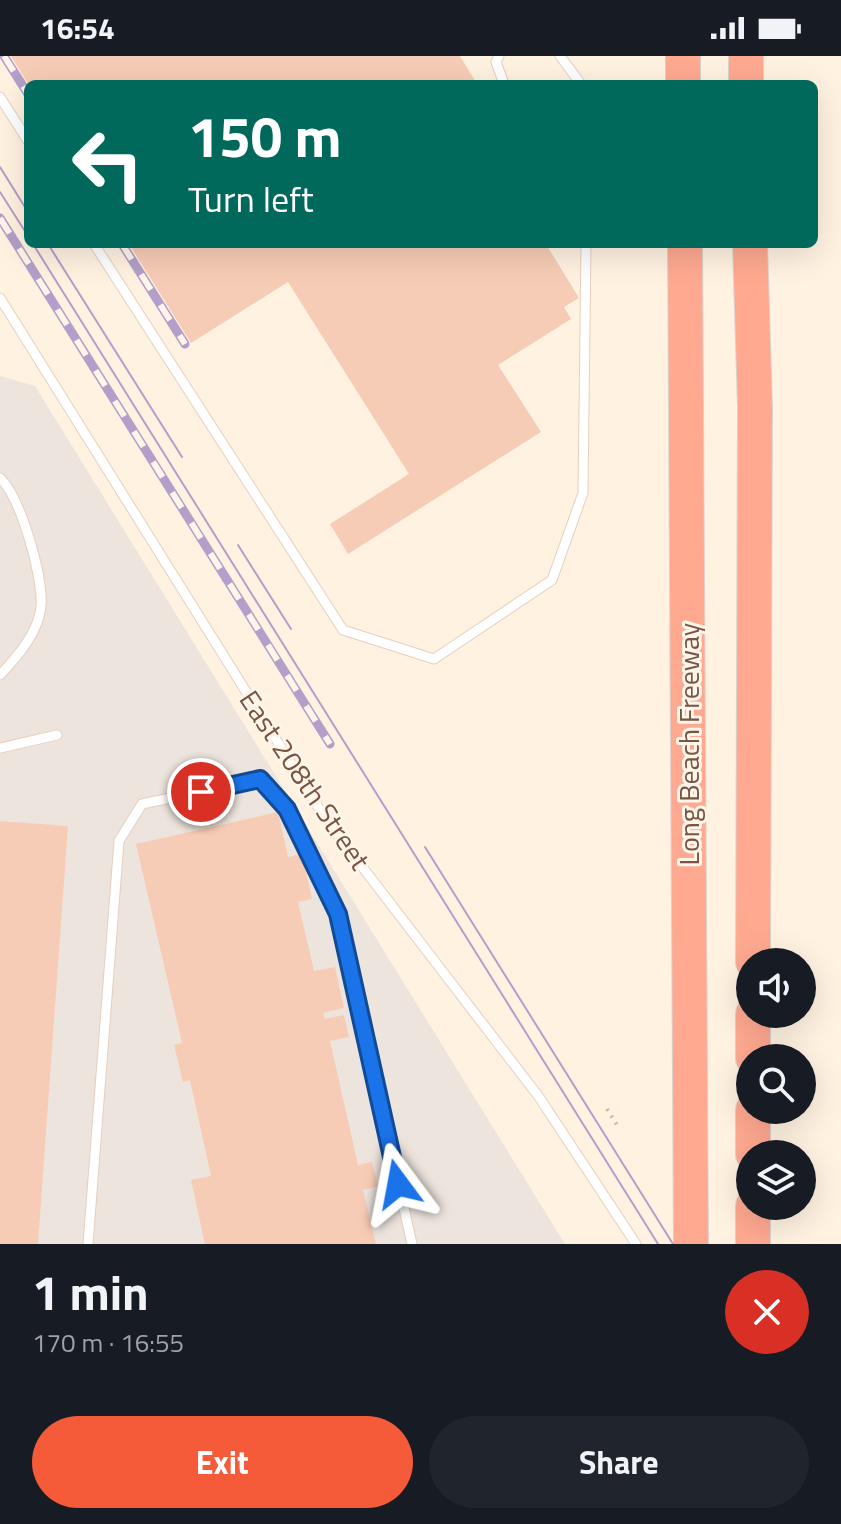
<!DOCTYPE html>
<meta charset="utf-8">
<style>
body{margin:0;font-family:"Titillium Web",sans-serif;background:#20242c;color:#f1f3f6;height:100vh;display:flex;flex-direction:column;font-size:30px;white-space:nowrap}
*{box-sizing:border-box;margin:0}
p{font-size:26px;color:#9ea1a6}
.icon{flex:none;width:44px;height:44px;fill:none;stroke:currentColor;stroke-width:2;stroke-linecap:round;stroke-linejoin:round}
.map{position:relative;height:1188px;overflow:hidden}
.sheet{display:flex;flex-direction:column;background:#171b24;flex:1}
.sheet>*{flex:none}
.hud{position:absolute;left:24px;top:24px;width:794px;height:168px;border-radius:12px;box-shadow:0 8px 32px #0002;background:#00695c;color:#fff;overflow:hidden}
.fabs{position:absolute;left:736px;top:892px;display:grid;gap:16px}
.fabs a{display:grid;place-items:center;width:80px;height:80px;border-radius:50%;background:#171b24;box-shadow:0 8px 32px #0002;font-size:40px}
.pin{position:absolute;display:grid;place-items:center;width:68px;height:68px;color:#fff;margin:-34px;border:4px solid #fff;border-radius:50%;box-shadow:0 2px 8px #0007}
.me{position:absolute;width:88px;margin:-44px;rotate:347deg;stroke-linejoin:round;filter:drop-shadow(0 0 6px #0008)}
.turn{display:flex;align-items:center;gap:28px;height:168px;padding:0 32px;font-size:36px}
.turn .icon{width:104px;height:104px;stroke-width:2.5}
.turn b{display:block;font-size:56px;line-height:68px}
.round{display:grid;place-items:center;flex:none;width:84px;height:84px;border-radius:42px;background:#20242c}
.head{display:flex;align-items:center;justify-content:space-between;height:136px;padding:0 32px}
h1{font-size:48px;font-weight:700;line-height:60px}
.cta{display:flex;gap:16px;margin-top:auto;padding:16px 32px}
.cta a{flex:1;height:92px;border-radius:48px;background:#f55a39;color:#fff;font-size:32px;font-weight:700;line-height:92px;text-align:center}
.cta a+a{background:#20242c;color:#f1f3f6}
.status{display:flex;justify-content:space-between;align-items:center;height:56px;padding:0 40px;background:#171b24;direction:ltr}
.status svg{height:22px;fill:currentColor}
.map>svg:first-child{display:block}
.industrial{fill:#ede4dd}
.building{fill:#f7ccb6}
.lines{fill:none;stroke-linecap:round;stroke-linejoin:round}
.lane-casing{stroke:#e6cfbe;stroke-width:11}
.highway-casing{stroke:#dcd3cf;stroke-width:36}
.path{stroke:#dcb099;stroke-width:4;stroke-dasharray:2 6;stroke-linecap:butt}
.lane{stroke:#fff;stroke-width:9}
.highway{stroke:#ffa991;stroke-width:34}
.tram{stroke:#b39fc9;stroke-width:2}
.rail-casing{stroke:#b39fc9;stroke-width:9}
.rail{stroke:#fff5e9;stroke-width:6;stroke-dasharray:18;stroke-linecap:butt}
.route-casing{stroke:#114b97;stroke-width:20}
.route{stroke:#1a73e8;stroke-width:14}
.labels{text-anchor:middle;stroke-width:6;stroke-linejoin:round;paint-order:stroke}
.street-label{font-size:28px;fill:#785545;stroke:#fff5e9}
</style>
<div class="status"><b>16:54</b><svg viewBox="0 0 49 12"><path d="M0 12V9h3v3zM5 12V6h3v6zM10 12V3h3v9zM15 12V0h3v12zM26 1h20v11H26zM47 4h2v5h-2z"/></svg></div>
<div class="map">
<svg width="841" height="1188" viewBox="0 0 841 1188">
<rect width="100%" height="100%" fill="#fff2e1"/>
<polygon class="industrial" points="0,320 35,330 565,1188 0,1188"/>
<g class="building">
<polygon points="11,0 460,0 477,28 28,28"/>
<polygon points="129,188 546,188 579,242 564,251 571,263 498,309 541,376 348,498 330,468 409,418 288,226 191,287"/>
<polygon points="278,756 288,801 302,798 312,843 298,846 314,915 335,911 344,952 323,957 325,963 344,959 349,981 330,985 358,1109 372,1106 378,1130 363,1134 376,1188 205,1188 191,1124 211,1120 190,1024 183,1026 174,989 182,987 136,788"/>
<polygon points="0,765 68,770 38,1188 0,1188"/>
</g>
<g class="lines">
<g class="lane-casing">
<g id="lane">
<polyline points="499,0 496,6 504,28"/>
<polyline points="560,0 581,28"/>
<polyline points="0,41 28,85"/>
<polyline points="94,188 343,574 434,603 552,524 583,437 586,188"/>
<polyline points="0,242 327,765 539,1041 636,1188"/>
<path d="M0 422C21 442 43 520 41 550 39 576 17 601 0 619"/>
<polyline points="0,692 57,679"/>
<polyline points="88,1188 119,785 142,748 260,723 287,753 338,858 412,1188"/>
</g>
</g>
<g class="highway-casing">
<g id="highway">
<polyline points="746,0 746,28"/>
<polyline points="683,28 683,0"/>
<polyline points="685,188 691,1188"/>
<polyline points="750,188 755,351 753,906"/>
<polyline points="753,958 753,1002"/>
<polyline points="753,1054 753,1098"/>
<polyline points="753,1150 753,1188"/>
</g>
</g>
<polyline class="path" points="607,1053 617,1069 613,1071"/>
<use href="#lane" class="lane"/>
<use href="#highway" class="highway"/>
<g class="tram">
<polyline points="0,111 28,156"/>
<polyline points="0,136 28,180"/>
<path d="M33 188C244 520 450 855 658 1188"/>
<polyline points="48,188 182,401"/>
<polyline points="238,489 291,573"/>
<polyline points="425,791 673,1188"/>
</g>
<g class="rail-casing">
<g id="rail">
<polyline points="4,0 28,38"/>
<polyline points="0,162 330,688"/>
<polyline points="122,188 185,288"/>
</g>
</g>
<use href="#rail" class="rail"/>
</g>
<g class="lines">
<g class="route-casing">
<polyline id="route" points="201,736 260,723 287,753 338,858 398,1128"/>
</g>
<use href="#route" class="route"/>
</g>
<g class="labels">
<g class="street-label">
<text transform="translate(689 688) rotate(-90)" y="10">Long Beach Freeway</text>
<text transform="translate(305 724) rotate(56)" y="10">East 208th Street</text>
</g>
</g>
</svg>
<div class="fabs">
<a><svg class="icon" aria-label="sound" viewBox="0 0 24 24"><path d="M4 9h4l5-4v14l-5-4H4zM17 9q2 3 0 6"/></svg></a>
<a><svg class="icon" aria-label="search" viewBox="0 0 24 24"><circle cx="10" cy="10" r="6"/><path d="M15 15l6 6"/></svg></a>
<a><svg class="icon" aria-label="layers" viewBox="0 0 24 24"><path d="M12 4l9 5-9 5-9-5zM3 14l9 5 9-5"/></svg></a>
</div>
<div class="pin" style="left:201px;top:736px;background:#d93025"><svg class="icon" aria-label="arrive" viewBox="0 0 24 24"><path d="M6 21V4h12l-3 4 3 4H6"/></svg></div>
<svg class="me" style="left:398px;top:1128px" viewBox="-20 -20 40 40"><path d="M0-17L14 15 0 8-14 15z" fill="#1a73e8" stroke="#fff" stroke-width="4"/></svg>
<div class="hud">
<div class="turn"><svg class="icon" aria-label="left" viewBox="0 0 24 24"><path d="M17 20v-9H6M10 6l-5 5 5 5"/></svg><div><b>150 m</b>Turn left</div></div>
</div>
</div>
<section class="sheet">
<div class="head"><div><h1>1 min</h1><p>170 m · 16:55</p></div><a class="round" style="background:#d93025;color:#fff"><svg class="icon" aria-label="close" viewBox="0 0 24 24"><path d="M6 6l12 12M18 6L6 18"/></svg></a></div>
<div class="cta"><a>Exit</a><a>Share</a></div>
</section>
